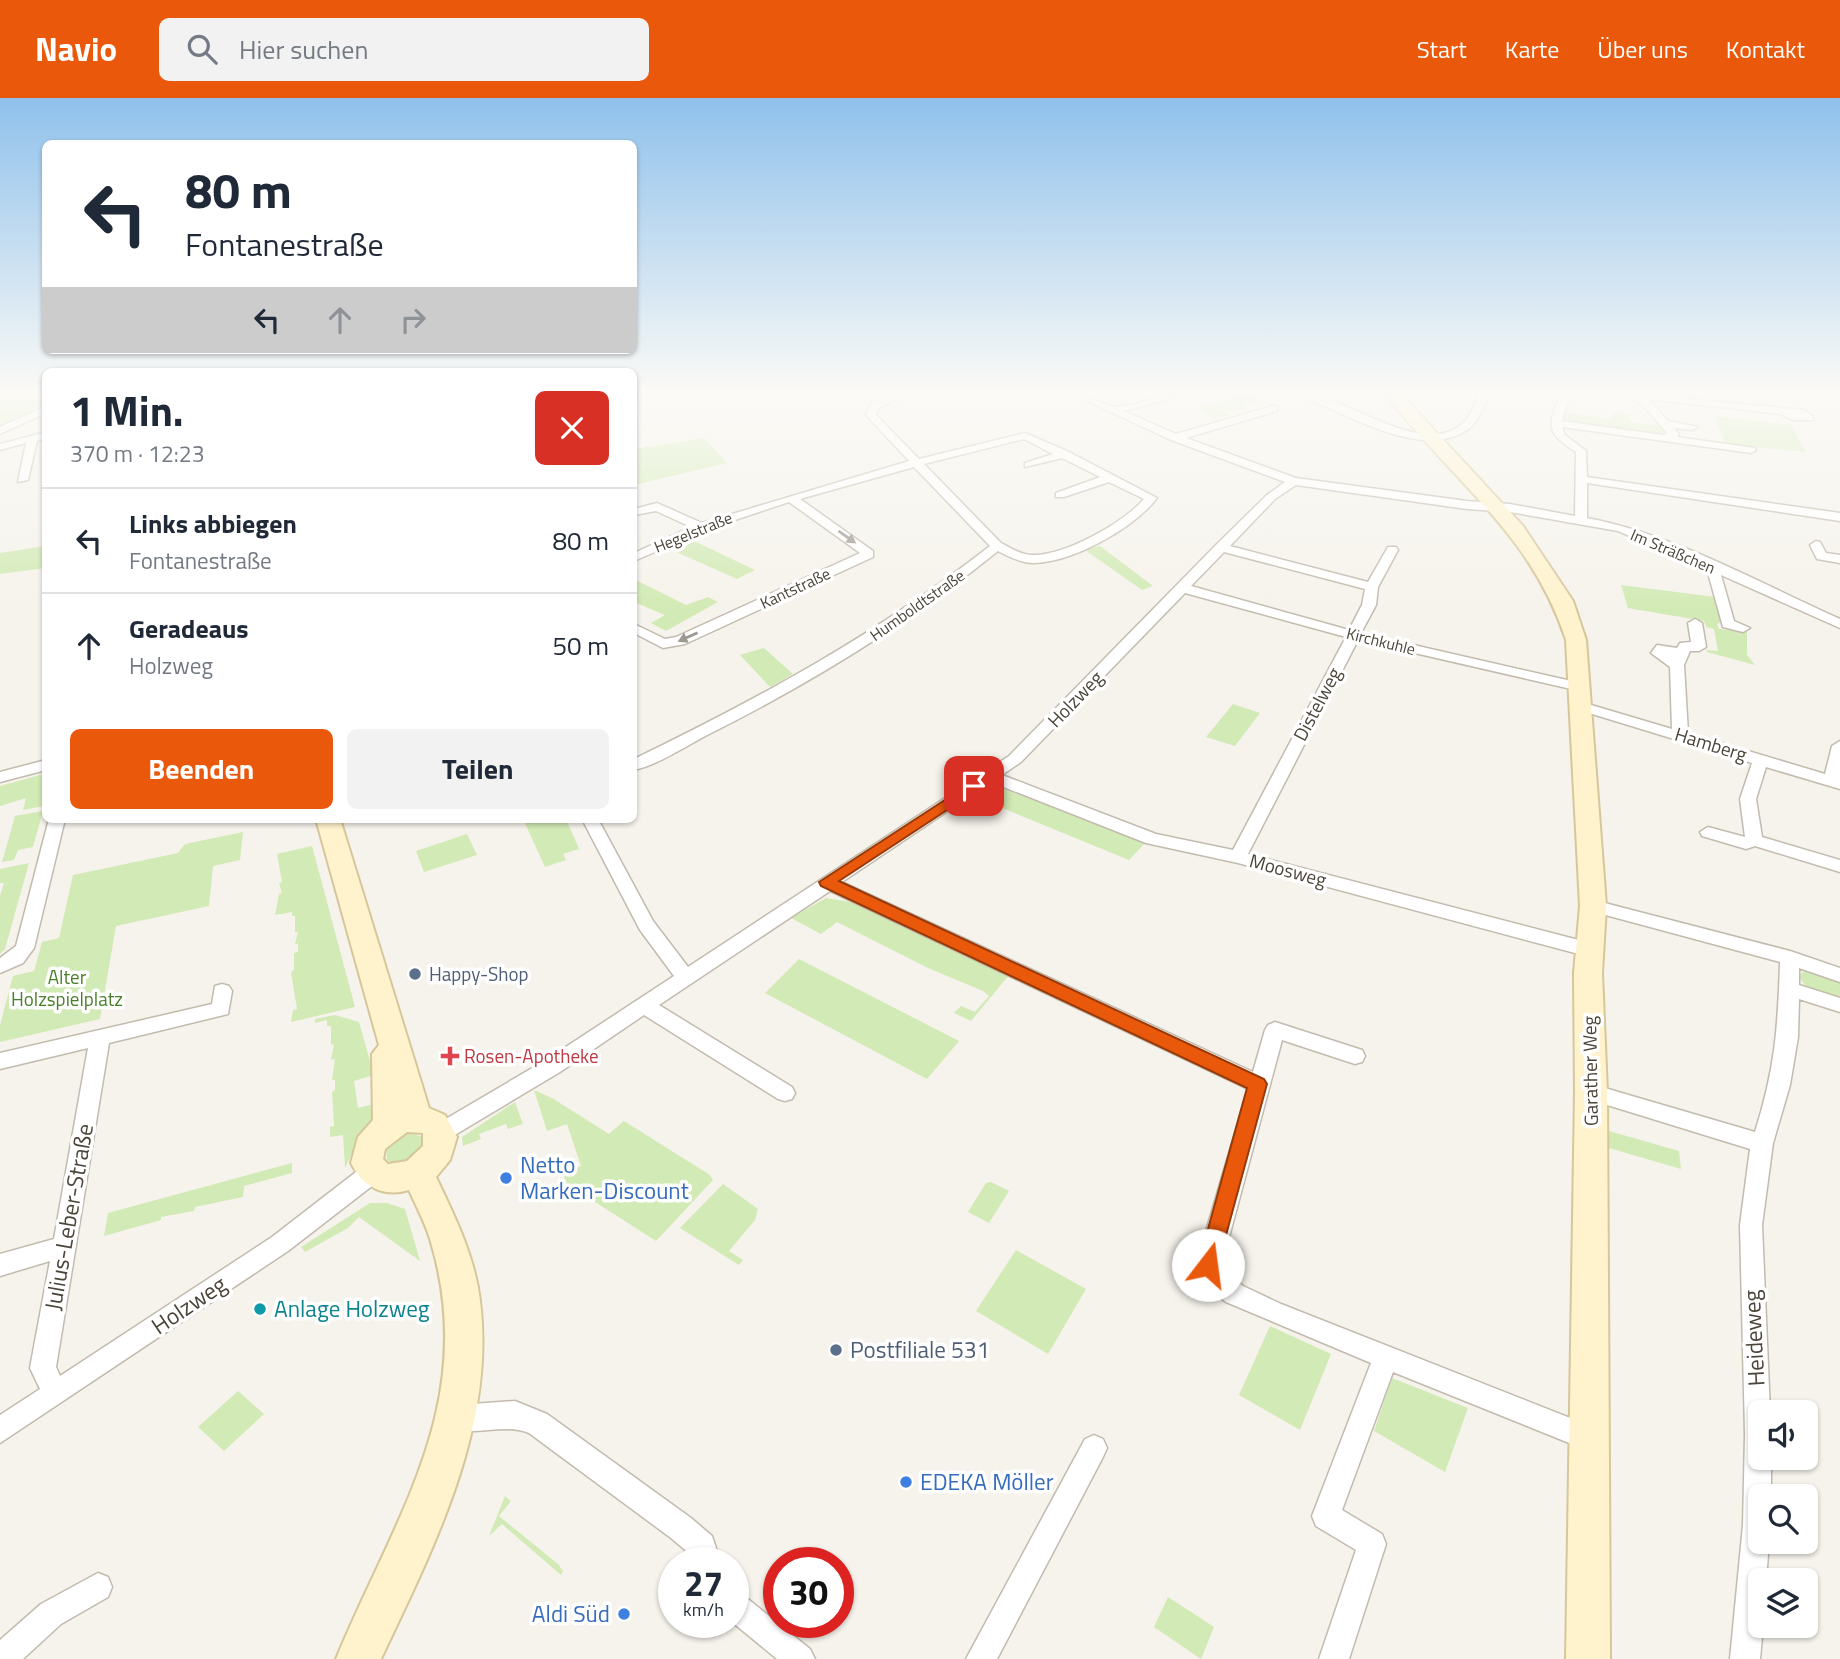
<!DOCTYPE html>
<html lang="de">
<meta charset="utf-8">
<style>
body{margin:0;font-family:"Titillium Web",sans-serif;background:#f2f2f3;color:#1f2937;height:100vh;display:flex;flex-direction:column;font-size:26px;white-space:nowrap}
*{box-sizing:border-box;margin:0}
p{font-size:23px;color:#747a83}
.icon{flex:none;width:38px;height:38px;fill:none;stroke:currentColor;stroke-width:2;stroke-linecap:round;stroke-linejoin:round}
.map{position:relative;flex:1;overflow:hidden}
.details{position:absolute;left:42px;top:270px;width:595px;height:455px;display:flex;flex-direction:column;background:#fff;border-radius:10px;box-shadow:0 2px 5px #0004}
.details>*{flex:none}
.guide{position:absolute;left:42px;top:42px;width:595px;height:214px;border-radius:10px;box-shadow:0 2px 5px #0004;background:#fff;color:#1f2937;overflow:hidden}
.tools{position:absolute;left:1748px;top:1302px;display:grid;gap:14px}
.tools a{display:grid;place-items:center;width:70px;height:70px;border-radius:10px;background:#fff;box-shadow:0 2px 5px #0004;font-size:35px}
.speed{position:absolute;left:658px;top:1449px;display:flex;gap:14px;font-size:35px;font-weight:700;text-align:center}
.speed>*{display:grid;place-content:center;width:91px;height:91px;border-radius:50%;background:#fff;box-shadow:0 2px 5px #0004;line-height:1}
.speed small{font-size:18px;font-weight:400}
.speed .limit{border:10px solid #d22;background:#fff;color:#111}
.pin{position:absolute;display:grid;place-items:center;width:60px;height:60px;color:#fff;margin:-30px;border-radius:14px;box-shadow:0 4px 10px #0006}
.me{position:absolute;width:77px;margin:-38px;rotate:15deg;stroke-linejoin:round;filter:drop-shadow(0 0 5px #0008)}
.turn{display:flex;align-items:center;gap:24px;height:147px;padding:0 28px;font-size:32px}
.turn .icon{width:91px;height:91px;stroke-width:2.5}
.turn b{display:block;font-size:49px;line-height:60px}
.lanes{display:flex;align-items:center;height:66px;padding:0 28px;background:#0003;justify-content:center;gap:35px;direction:ltr}
.lanes .off{opacity:.35}
.round{display:grid;place-items:center;flex:none;width:74px;height:74px;border-radius:10px;background:#f2f2f3}
.summary{display:flex;align-items:center;justify-content:space-between;height:119px;padding:0 28px}
h1{font-size:42px;font-weight:700;line-height:52px}
.cta{display:flex;gap:14px;margin-top:auto;padding:14px 28px}
.cta a{flex:1;height:80px;border-radius:10px;background:#ea580c;color:#fff;font-size:28px;font-weight:700;line-height:80px;text-align:center}
.cta a+a{background:#f2f2f3;color:#1f2937}
ul{padding:0;list-style:none}
li{display:flex;align-items:center;gap:21px;height:105px;padding:0 28px;border-top:2px solid #e0e1e3}
li div{flex:1}
li b{display:block;font-size:26px}
li em{font-style:normal}
header{display:flex;align-items:center;gap:42px;box-sizing:border-box;height:98px;padding:0 35px;background:#ea580c;color:#fff}
header strong{font-size:33px}
nav{display:flex;gap:38px;margin-inline-start:auto;font-size:24px}
.search{width:490px;height:63px;background:#f2f2f3;display:flex;align-items:center;gap:18px;box-sizing:border-box;padding:0 24px;border-radius:10px;color:#747a83;font-size:26px}
.map>svg:first-child{display:block}
.green{fill:#d2eab5}
.lines{fill:none;stroke-linecap:round;stroke-linejoin:round}
.street-casing{stroke:#c2bbae;stroke-width:3}
.secondary-casing{stroke:#d6c79b;stroke-width:4}
.street{fill:#fff;fill-rule:evenodd}
.secondary{fill:#fff3cd;fill-rule:evenodd}
.oneway{fill:#9c9892}
.route{fill:#ea580c;stroke:#983908;stroke-width:2}
.service-dot{fill:#5c6f8a;stroke:#fff;stroke-width:2.5}
.health-dot{fill:#e0444e;stroke:#fff;stroke-width:2.5}
.shop-dot{fill:#3f7fe0;stroke:#fff;stroke-width:2.5}
.culture-dot{fill:#0f9aa8;stroke:#fff;stroke-width:2.5}
.labels{text-anchor:middle;stroke-width:7;stroke-linejoin:round;paint-order:stroke}
.far-street-label{font-size:16px;fill:#4b4439;stroke:#fff}
.street-label{font-size:19px;fill:#4b4439;stroke:#fff}
.service-label{font-size:19px;fill:#4e5e75;stroke:#fff;text-anchor:start}
.park-label{font-size:19px;fill:#4a7f2a;stroke:#fff}
.health-label{font-size:19px;fill:#be3a42;stroke:#fff;text-anchor:start}
.near-shop-label{font-size:23px;fill:#366cbe;stroke:#fff;text-anchor:start}
.near-street-label{font-size:23px;fill:#4b4439;stroke:#fff}
.near-culture-label{font-size:23px;fill:#0d838f;stroke:#fff;text-anchor:start}
.near-service-label{font-size:23px;fill:#4e5e75;stroke:#fff;text-anchor:start}
</style>
<header>
<strong>Navio</strong>
<div class="search"><svg class="icon" aria-label="search" viewBox="0 0 24 24"><circle cx="10" cy="10" r="6"/><path d="M15 15l6 6"/></svg>Hier suchen</div>
<nav><a>Start</a><a>Karte</a><a>Über uns</a><a>Kontakt</a></nav>
</header>
<div class="map">
<svg width="1840" height="1561" viewBox="0 0 1840 1561">
<rect width="100%" height="100%" fill="#f6f3ec"/>
<g class="green">
<polygon points="1248,296 1262,303 1241,307 1248,311 1223,313 1229,317 1215,321 1197,310"/>
<polygon points="0,303 45,303 45,306 0,329"/>
<polygon points="1563,314 1611,321 1612,314 1631,316 1629,321 1631,324 1661,328 1669,336 1564,324"/>
<polygon points="1714,318 1791,327 1806,354 1726,346"/>
<polygon points="704,340 727,365 634,387 634,373 637,372 634,351"/>
<polygon points="694,443 755,472 737,481 674,453"/>
<polygon points="45,448 45,470 0,476 0,455"/>
<polygon points="1100,448 1153,488 1142,492 1085,452"/>
<polygon points="634,481 686,507 708,499 718,504 666,533 651,525 665,517 634,504"/>
<polygon points="1621,487 1715,499 1722,524 1717,526 1719,531 1747,533 1747,557 1755,567 1707,554 1706,552 1718,553 1714,531 1706,529 1704,523 1628,510"/>
<polygon points="764,550 793,576 770,589 740,557"/>
<polygon points="1233,606 1260,615 1235,648 1206,639"/>
<polygon points="40,677 45,678 44,708 23,712 26,700 0,708 0,688"/>
<polygon points="999,689 1145,745 1129,762 985,703 972,715 958,709 978,694"/>
<polygon points="43,713 33,749 18,752 14,762 2,764 15,718"/>
<polygon points="523,721 566,721 579,751 563,756 566,762 545,769"/>
<polygon points="243,734 240,762 213,768 209,808 116,828 100,921 0,944 0,927 13,878 34,873 42,844 59,840 73,777 178,755 185,746"/>
<polygon points="467,736 477,757 424,774 416,753"/>
<polygon points="312,748 355,909 291,924 293,912 297,911 291,874 294,872 294,855 298,854 298,846 295,846 298,834 295,834 295,818 292,818 292,814 275,817 279,796 282,795 279,785 282,784 277,756"/>
<polygon points="29,765 5,851 0,856 0,798 4,785 0,785 0,771"/>
<polygon points="826,800 851,804 1009,877 971,923 954,915 961,908 975,914 989,898 983,893 928,870 837,824 821,836 791,820"/>
<polygon points="799,861 959,943 927,981 765,895"/>
<polygon points="1807,871 1840,881 1840,901 1806,888 1798,878"/>
<polygon points="335,917 359,924 374,977 354,983 358,1010 378,1005 373,1024 355,1048 345,1070 343,1037 330,1039 330,1029 334,1028 332,994 335,992 335,982 332,982 335,961 331,962 334,946 331,947 331,928 327,928 327,922 315,925 315,921"/>
<polygon points="534,992 552,1000 609,1036 624,1023 710,1077 713,1082 656,1143 567,1086 563,1075 581,1068 567,1026 547,1033"/>
<polygon points="515,1004 523,1026 508,1031 506,1026 479,1036 481,1041 463,1048 462,1039"/>
<polygon points="1609,1033 1679,1053 1681,1071 1609,1050"/>
<path d="M407 1034 422 1039 423 1049C412 1060 403 1071 387 1062L386 1047Z"/>
<polygon points="292,1065 292,1075 244,1088 243,1099 195,1109 194,1113 161,1119 161,1122 104,1138 108,1115"/>
<polygon points="991,1084 1009,1093 989,1125 968,1114 986,1085"/>
<polygon points="723,1086 758,1111 755,1122 729,1153 743,1162 739,1167 680,1130"/>
<polygon points="370,1105 387,1105 405,1111 420,1163 359,1119 348,1130 305,1154 301,1149"/>
<polygon points="1016,1152 1086,1191 1048,1256 976,1213"/>
<polygon points="1270,1228 1331,1256 1300,1332 1239,1297"/>
<polygon points="1392,1280 1468,1310 1445,1374 1374,1333"/>
<polygon points="238,1293 264,1316 224,1353 198,1329"/>
<polygon points="505,1398 511,1403 499,1418 558,1466 563,1473 561,1477 502,1426 489,1438"/>
<polygon points="1168,1499 1214,1529 1201,1561 1154,1529"/>
</g>
<g class="lines">
<g class="street-casing">
<g id="street">
<polygon points="634,295 642,295 637,298"/>
<path d="M897 295H911L879 310 876 317 919 361 1025 335 1069 354 1157 400C1133 431 1073 464 1034 465 1022 465 1009 459 998 453 910 524 816 582 715 633 690 645 661 666 634 672V661C762 599 877 536 990 448L914 369 800 401 873 453V459L685 546 663 550 634 535V526L665 541 676 539 860 455 789 404 705 432 634 463V455L691 429 656 413 634 417V411L657 405 702 425 909 363 866 317 871 306ZM1024 341 1053 356 1025 365V369L1062 360 1100 379 1056 395V399H1064L1109 384 1144 401C1123 425 1065 458 1032 457 1021 457 1011 450 1001 445L924 366Z"/>
<path d="M1070 295C1088 295 1104 310 1118 309 1142 307 1164 295 1189 295L1124 313 1176 336 1273 308 1277 309V313L1186 340 1296 380 1467 403 1510 406 1575 418 1576 354C1548 336 1546 329 1560 298L1583 295 1568 302 1562 323 1663 337 1667 335 1642 306 1624 298V295L1803 312 1813 318V322H1793L1780 316 1648 301 1668 323 1698 329 1693 332 1674 330 1679 336 1677 339 1755 350 1756 352 1751 355 1562 329 1565 337 1586 353 1587 379 1840 415V423L1587 385V420C1674 436 1759 485 1840 521V530L1721 477 1734 523 1750 530 1743 534 1723 529 1707 471 1618 433 1510 414 1467 411 1296 387 1275 401 1230 448 1368 484 1388 449H1396L1398 452 1378 489 1376 507 1361 535 1580 585 1587 589 1580 593 1358 542 1248 756 1590 845 1597 847 1599 852 1597 857 1590 859 1238 765 1146 745 991 684 842 784 1253 974 1265 932 1268 927 1275 924 1362 952 1365 958 1362 964 1355 966 1282 942 1221 1169 1243 1188 1281 1206 1598 1331 1602 1340 1598 1349 1589 1353 1393 1274 1342 1412 1382 1436 1386 1446 1349 1561H1319L1356 1452 1316 1428 1312 1418 1371 1265 1226 1204 1210 1192 1196 1167 1248 991 830 793 659 907 792 989 795 995 792 1001 785 1003 778 1001 644 917 560 974 448 1041 440 1044 432 1041 429 1035 432 1029 546 962 674 878 640 832 582 721H598L653 823 688 869 1009 658 1217 446 1267 397 1285 384 1171 342ZM1224 454 1365 491 1362 507 1349 532 1191 488ZM1185 495 1346 539 1233 752 1156 736 1002 677 1021 664Z"/>
<path d="M1299 295C1343 295 1424 364 1464 324 1472 316 1475 305 1479 295H1489C1484 308 1479 324 1467 332 1429 358 1369 328 1333 312 1322 307 1308 302 1299 295Z"/>
<polygon points="46,308 46,315 0,336 0,329"/>
<polygon points="46,334 46,340 37,343 28,382 18,384 26,345 0,352 0,346"/>
<polygon points="1816,443 1820,444 1826,455 1840,457 1840,465 1817,461 1810,447"/>
<polygon points="1695,521 1702,525 1706,549 1699,553 1690,553 1684,567 1688,635 1825,676 1832,648 1840,643 1840,691 1766,669 1756,701 1762,739 1840,762 1840,774 1755,748 1746,751 1702,738 1700,734 1708,729 1745,739 1740,701 1752,665 1576,611 1574,608 1581,604 1672,631 1670,569 1651,555 1657,547 1677,550 1680,545 1691,544 1688,525"/>
<polygon points="46,662 46,672 0,684 0,674"/>
<polygon points="49,721 65,721 34,850 23,865 0,875 0,860 16,848"/>
<path d="M1593 802 1790 853 1840 870V884L1799 870V887L1840 900V914L1799 901 1798 939 1790 987 1773 1045 1762 1127 1770 1314H1760V1360H1771V1398H1760V1444H1769L1766 1482H1760L1763 1528 1760 1561H1730L1743 1427 1745 1336 1740 1127 1750 1051 1591 1002 1584 1000 1581 994 1584 988 1591 986 1755 1034C1775 971 1778 930 1780 864L1587 812 1584 808 1587 804Z"/>
<polygon points="222,886 229,888 232,893 228,916 109,945 56,1269 60,1278 272,1139 365,1067 373,1065 381,1067 384,1074 381,1081 288,1153 0,1345 0,1317 40,1291 30,1270 50,1163 0,1178 0,1156 54,1141 88,950 0,971 0,955 212,906 215,888"/>
<path d="M515 1303 547 1316 691 1420 712 1438 721 1465H693L690 1456 671 1440 529 1335C503 1324 474 1340 449 1329L445 1320 449 1311 458 1307Z"/>
<polygon points="1094,1337 1103,1341 1107,1350 1103,1359 997,1561 966,1561 1085,1341"/>
<polygon points="98,1475 108,1479 112,1489 108,1499 61,1526 23,1561 0,1561 0,1542 41,1506"/>
<polygon points="733,1493 743,1497 810,1551 815,1561 777,1561 732,1524"/>
</g>
</g>
<g class="secondary-casing">
<g id="secondary">
<rect x="0" y="295" width="46" height="7"/>
<path d="M1385 295H1400L1523 428 1573 503 1586 542 1606 808 1602 875 1607 994 1610 1561H1566L1575 994 1574 875 1580 808 1566 542C1530 432 1450 382 1385 295Z"/>
<path d="M316 721H340L429 1010 445 1017 457 1039 450 1062 436 1079C455 1119 475 1159 480 1203 496 1330 433 1450 381 1561H336C395 1418 480 1304 430 1141 425 1124 416 1108 409 1092 383 1100 362 1088 351 1065L358 1039 373 1022 372 956 379 947ZM407 1034 423 1035V1048L407 1063 388 1066 383 1061 385 1051Z"/>
</g>
</g>
<use href="#street" class="street"/>
<use href="#secondary" class="secondary"/>
</g>
<defs><path id="oneway-solid" d="M-6-.8H1V-3.2L6.5 0L1 3.2V.8H-6Z" transform="scale(1.75)"/></defs>
<g class="oneway">
<use href="#oneway-solid" transform="translate(847 439) rotate(35)"/>
<use href="#oneway-solid" transform="translate(688 539) rotate(156)"/>
</g>
<linearGradient id="sky" x2="0" y2="1"><stop stop-color="#8fc1ec"/><stop offset="0.57" stop-color="#fbfaf6"/><stop offset="1" stop-color="#fbfaf6" stop-opacity="0"/></linearGradient>
<rect width="1840" height="514" fill="url(#sky)"/>
<polygon class="route" points="974,683 981,688 979,691 839,783 1264,981 1267,986 1216,1174 1208,1177 1201,1174 1198,1167 1247,990 821,788 819,784"/>
<g class="service-dot">
<circle cx="415" cy="876" r="7"/>
<circle cx="836" cy="1252" r="7"/>
</g>
<path class="health-dot" d="M446.5 947.5h7v7h7v7h-7v7h-7v-7h-7v-7h7z"/>
<g class="shop-dot">
<circle cx="506" cy="1080" r="7"/>
<circle cx="906" cy="1384" r="7"/>
<circle cx="624" cy="1516" r="7"/>
</g>
<circle class="culture-dot" cx="260" cy="1211" r="7"/>
<g class="labels">
<g class="far-street-label">
<text transform="translate(693 434) rotate(-22)" y="6">Hegelstraße</text>
<text transform="translate(1673 453) rotate(23)" y="6">Im Sträßchen</text>
<text transform="translate(795 490) rotate(-25)" y="6">Kantstraße</text>
<text transform="translate(917 507) rotate(-35)" y="6">Humboldtstraße</text>
<text transform="translate(1381 543) rotate(14)" y="6">Kirchkuhle</text>
</g>
<g class="street-label">
<text transform="translate(1075 601) rotate(-46)" y="7">Holzweg</text>
<text transform="translate(1317 606) rotate(-62)" y="7">Distelweg</text>
<text transform="translate(1711 646) rotate(17)" y="7">Hamberg</text>
<text transform="translate(1288 772) rotate(15)" y="7">Moosweg</text>
<text transform="translate(1590 973) rotate(-91)" y="7">Garather Weg</text>
</g>
<g class="service-label">
<text x="429" y="883">Happy-Shop</text>
</g>
<g class="park-label">
<text x="67" y="886">Alter<tspan x="67" dy="22">Holzspielplatz</tspan></text>
</g>
<g class="health-label">
<text x="464" y="965">Rosen-Apotheke</text>
</g>
<g class="near-shop-label">
<text x="520" y="1075">Netto<tspan x="520" dy="26">Marken-Discount</tspan></text>
<text x="920" y="1392">EDEKA Möller</text>
<text x="610" y="1524" text-anchor="end">Aldi Süd</text>
</g>
<g class="near-street-label">
<text transform="translate(69 1119) rotate(-80)" y="8">Julius-Leber-Straße</text>
<text transform="translate(189 1207) rotate(-34)" y="8">Holzweg</text>
<text transform="translate(1754 1240) rotate(-93)" y="8">Heideweg</text>
</g>
<g class="near-culture-label">
<text x="274" y="1219">Anlage Holzweg</text>
</g>
<g class="near-service-label">
<text x="850" y="1260">Postfiliale 531</text>
</g>
</g>
</svg>
<div class="tools">
<a><svg class="icon" aria-label="sound" viewBox="0 0 24 24"><path d="M4 9h4l5-4v14l-5-4H4zM17 9q2 3 0 6"/></svg></a>
<a><svg class="icon" aria-label="search" viewBox="0 0 24 24"><circle cx="10" cy="10" r="6"/><path d="M15 15l6 6"/></svg></a>
<a><svg class="icon" aria-label="layers" viewBox="0 0 24 24"><path d="M12 4l9 5-9 5-9-5zM3 14l9 5 9-5"/></svg></a>
</div>
<div class="speed"><div>27<small>km/h</small></div><div class="limit">30</div></div>
<div class="pin" style="left:974px;top:688px;background:#d93025"><svg class="icon" aria-label="arrive" viewBox="0 0 24 24"><path d="M6 21V4h12l-3 4 3 4H6"/></svg></div>
<svg class="me" style="left:1208px;top:1167px" viewBox="-20 -20 40 40"><circle r="19" fill="#fff"/><path d="M0-13L10 11 0 6-10 11z" fill="#ea580c"/></svg>
<div class="guide">
<div class="turn"><svg class="icon" aria-label="left" viewBox="0 0 24 24"><path d="M17 20v-9H6M10 6l-5 5 5 5"/></svg><div><b>80 m</b>Fontanestraße</div></div>
<div class="lanes"><svg class="icon" aria-label="left" viewBox="0 0 24 24"><path d="M17 20v-9H6M10 6l-5 5 5 5"/></svg><svg class="icon off" aria-label="ahead" viewBox="0 0 24 24"><path d="M12 20V5M6 11l6-6 6 6"/></svg><svg class="icon off" aria-label="right" viewBox="0 0 24 24"><path d="M7 20v-9h11M14 6l5 5-5 5"/></svg></div>
</div>
<section class="details">
<div class="summary"><div><h1>1 Min.</h1><p>370 m · 12:23</p></div><a class="round" style="background:#d93025;color:#fff"><svg class="icon" aria-label="close" viewBox="0 0 24 24"><path d="M6 6l12 12M18 6L6 18"/></svg></a></div>
<ul>
<li><svg class="icon" aria-label="left" viewBox="0 0 24 24"><path d="M17 20v-9H6M10 6l-5 5 5 5"/></svg><div><b>Links abbiegen</b><p>Fontanestraße</p></div><em>80 m</em></li>
<li><svg class="icon" aria-label="ahead" viewBox="0 0 24 24"><path d="M12 20V5M6 11l6-6 6 6"/></svg><div><b>Geradeaus</b><p>Holzweg</p></div><em>50 m</em></li>
</ul>
<div class="cta"><a>Beenden</a><a>Teilen</a></div>
</section>
</div>
